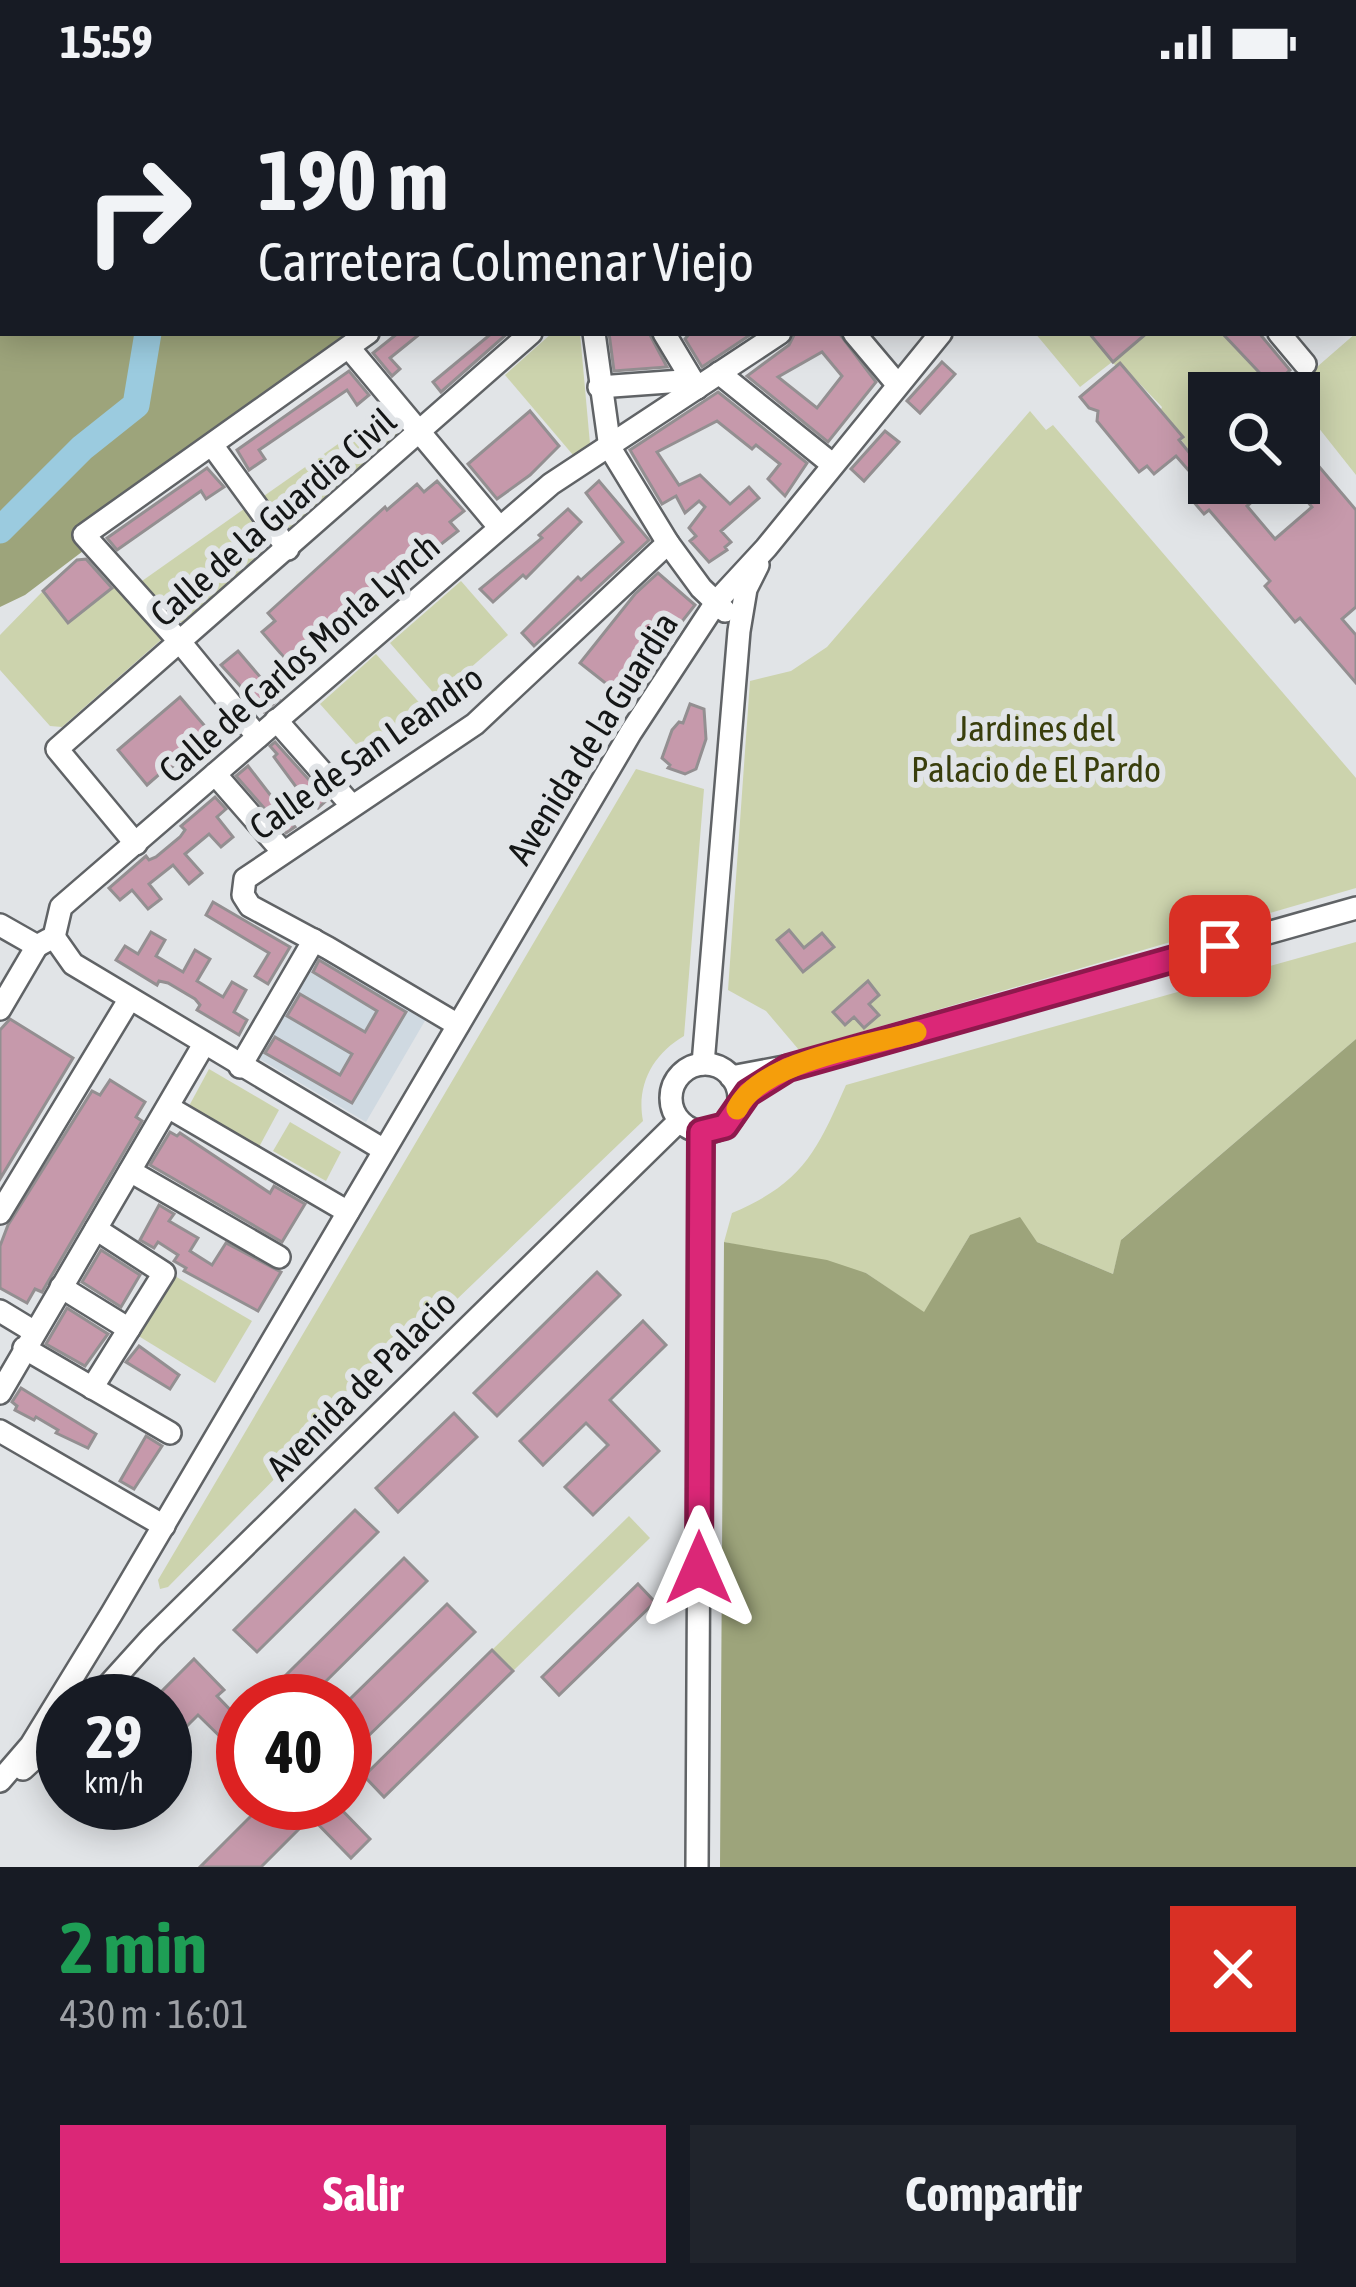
<!DOCTYPE html>
<html lang="es">
<meta charset="utf-8">
<style>
body{margin:0;font-family:"Asap Condensed",sans-serif;background:#20242c;color:#f1f3f6;height:100vh;display:flex;flex-direction:column;font-size:45px;white-space:nowrap}
*{box-sizing:border-box;margin:0}
p{font-size:39px;color:#9ea1a6}
.icon{flex:none;width:66px;height:66px;fill:none;stroke:currentColor;stroke-width:2;stroke-linecap:round;stroke-linejoin:round}
.map{position:relative;height:1783px;overflow:hidden}
.details{display:flex;flex-direction:column;background:#171b24;flex:1}
.details>*{flex:none}
.top-card{position:absolute;left:0px;top:0px;width:1356px;height:252px;box-shadow:0 6px 30px #0003;background:#171b24;color:#f1f3f6;overflow:hidden}
.fabs{position:absolute;left:1188px;top:288px;display:grid;gap:24px}
.fabs a{display:grid;place-items:center;width:132px;height:132px;border-radius:0px;background:#171b24;box-shadow:0 6px 30px #0003;font-size:60px}
.speed{position:absolute;left:36px;top:1590px;display:flex;gap:24px;font-size:60px;font-weight:700;text-align:center}
.speed>*{display:grid;place-content:center;width:156px;height:156px;border-radius:50%;background:#171b24;box-shadow:0 6px 30px #0003;line-height:1}
.speed small{font-size:30px;font-weight:400}
.speed .limit{border:18px solid #d22;background:#fff;color:#111}
.pin{position:absolute;display:grid;place-items:center;width:102px;height:102px;color:#fff;margin:-51px;border-radius:24px;box-shadow:0 6px 18px #0006}
.me{position:absolute;width:132px;margin:-66px;rotate:0deg;stroke-linejoin:round;filter:drop-shadow(0 0 9px #0008)}
.turn{display:flex;align-items:center;gap:42px;height:252px;padding:0 60px;font-size:54px}
.turn .icon{width:156px;height:156px;stroke-width:2.5}
.turn b{display:block;font-size:84px;line-height:102px}
.round{display:grid;place-items:center;flex:none;width:126px;height:126px;border-radius:0px;background:#20242c}
.summary{display:flex;align-items:center;justify-content:space-between;height:204px;padding:0 60px}
h1{font-size:72px;font-weight:700;line-height:90px;color:#1e9e55}
.button{display:flex;gap:24px;margin-top:auto;padding:24px 60px}
.button a{flex:1;height:138px;border-radius:0px;background:#db2777;color:#fff;font-size:48px;font-weight:700;line-height:138px;text-align:center}
.button a+a{background:#20242c;color:#f1f3f6}
.status{display:flex;justify-content:space-between;align-items:center;height:84px;padding:0 60px;background:#171b24;direction:ltr}
.status svg{height:33px;fill:currentColor}
.map>svg:first-child{display:block}
.built{fill:#cfd9e1}
.green{fill:#ccd3ad}
.forest{fill:#9da47b}
.lines{fill:none;stroke-linecap:round;stroke-linejoin:round}
.river{stroke:#9bcbdf;stroke-width:27}
.building{fill:#c699ab;stroke:#938f91;stroke-width:3;fill-rule:evenodd}
.minor-casing{stroke:#606366;stroke-width:26}
.minor{stroke:#fff;stroke-width:21}
.route-casing{stroke:#8e194d;stroke-width:30}
.route{stroke:#db2777;stroke-width:21}
.slow{stroke:#f59e0b;stroke-width:21}
.labels{text-anchor:middle;stroke-width:12;stroke-linejoin:round;paint-order:stroke}
.street-label{font-size:36px;fill:#141616;stroke:#e1e4e7}
.park-label{font-size:36px;fill:#393e0c;stroke:#e1e4e7}
</style>
<div class="status"><b>15:59</b><svg viewBox="0 0 49 12"><path d="M0 12V9h3v3zM5 12V6h3v6zM10 12V3h3v9zM15 12V0h3v12zM26 1h20v11H26zM47 4h2v5h-2z"/></svg></div>
<div class="map">
<svg width="1356" height="1783" viewBox="0 0 1356 1783">
<rect width="100%" height="100%" fill="#e1e4e7"/>
<polygon class="built" points="318,872 426,935 366,1038 258,974"/>
<g class="green">
<polygon points="552,249 580,249 590,360 573,371 505,291"/>
<polygon points="1035,249 1222,249 1272,302 1263,309 1209,309 1209,353 1191,369 1160,328 1162,323 1121,280 1116,282 1112,278 1080,303"/>
<polygon points="1356,249 1356,391 1299,319 1299,309 1287,309"/>
<polygon points="388,325 403,346 289,445 282,444 261,414"/>
<polygon points="1030,327 1046,346 1053,341 1356,694 1356,804 799,966 766,927 728,906 750,597 791,587 827,563"/>
<polygon points="244,425 268,462 183,538 177,538 142,497"/>
<polygon points="461,497 508,551 437,613 390,559"/>
<polygon points="115,501 162,555 62,643 50,642 0,586 0,551 43,507 68,539"/>
<polygon points="376,570 424,624 368,674 320,620"/>
<path d="M636 685 704 705 684 952C653 970 636 1001 643 1037L359 1309 168 1503 160 1505 158 1496Z"/>
<path d="M1356 858V955L1122 1155 1113 1190 1037 1158 970 1151 924 1229 866 1189 724 1158 732 1129C803 1099 817 1067 846 1001Z"/>
<polygon points="209,985 279,1026 259,1063 189,1022"/>
<polygon points="290,1038 341,1068 326,1097 273,1067"/>
<polygon points="168,1188 252,1237 215,1299 132,1248"/>
<polygon points="629,1432 650,1454 513,1587 492,1566"/>
</g>
<g class="forest">
<polygon points="0,0 664,0 3,3 3,249 371,249 25,511 0,523"/>
<polygon points="1356,955 1356,1783 720,1783 724,1158 827,1176 866,1189 924,1228 970,1151 1020,1133 1037,1158 1113,1190 1121,1156"/>
</g>
<g class="lines">
<g class="river">
<polyline points="391,3 395,0"/>
<polyline points="0,446 82,364 136,321 148,249"/>
</g>
</g>
<g class="building">
<polygon points="398,249 421,249 390,274 400,285 392,292 373,269"/>
<polygon points="492,249 508,249 441,308 433,298"/>
<polygon points="609,249 649,249 667,283 614,287"/>
<polygon points="690,249 753,249 702,283 685,255"/>
<path d="M795 249H839L876 298 828 358 747 292 789 261ZM822 268 842 292 817 324 778 293Z"/>
<polygon points="1089,249 1147,249 1113,278"/>
<polygon points="1222,249 1259,249 1290,286 1272,302"/>
<polygon points="942,278 955,290 920,329 907,317"/>
<polygon points="1120,279 1183,353 1179,356 1209,393 1202,399 1274,399 1247,422 1275,455 1312,423 1292,399 1299,399 1299,359 1356,426 1356,523 1342,535 1356,551 1356,599 1300,534 1295,538 1265,502 1270,497 1209,426 1204,430 1192,416 1205,405 1176,372 1154,390 1147,382 1139,388 1097,337 1098,327 1089,324 1080,313"/>
<polygon points="349,287 369,311 357,321 347,306 259,366 265,375 249,386 237,366"/>
<polygon points="718,308 807,379 785,412 768,395 780,380 756,361 752,365 717,337 657,368 679,401 700,391 730,420 749,403 759,414 721,447 731,458 725,463 727,466 709,478 690,457 696,452 689,444 705,423 699,417 685,429 676,412 662,420 630,366"/>
<polygon points="530,327 559,362 530,391 497,415 468,380"/>
<polygon points="885,347 899,358 864,397 851,385"/>
<polygon points="207,384 224,403 206,415 201,407 117,466 107,454"/>
<polygon points="437,397 464,427 450,438 458,447 395,496 397,498 368,524 366,521 308,575 301,567 288,578 262,548 275,537 268,529 385,423 387,426 417,400 424,408"/>
<polygon points="599,397 649,456 534,562 522,549 578,493 581,496 623,458 586,409"/>
<polygon points="568,425 581,438 526,494 523,491 493,518 480,505 542,454 539,451"/>
<polygon points="86,475 112,504 68,539 43,507 77,476"/>
<polygon points="658,489 695,521 623,613 580,579 635,510"/>
<polygon points="238,567 279,615 264,628 221,581"/>
<polygon points="180,613 209,647 165,690 163,687 147,701 118,666"/>
<polygon points="690,620 704,625 706,655 696,685 685,690 668,684 670,681 662,674 672,646 679,638 683,639"/>
<polygon points="275,658 327,716 318,724 302,711 274,673 277,670 270,662"/>
<polygon points="248,682 295,743 286,749 236,692"/>
<polygon points="215,713 226,725 217,733 233,753 221,763 209,750 185,770 202,789 189,800 173,781 149,800 161,815 148,825 132,806 120,816 109,804 146,772 149,776 156,773 180,753 185,746 181,742"/>
<polygon points="213,818 290,863 268,900 255,892 269,869 206,831"/>
<polygon points="789,846 804,864 822,849 834,863 803,888 777,856"/>
<polygon points="151,848 165,856 156,872 183,888 195,866 210,875 197,897 223,913 232,898 246,906 234,928 247,936 239,951 197,926 200,921 195,915 168,899 159,897 157,901 116,876 125,862 138,870"/>
<polygon points="319,876 406,928 352,1019 265,969 275,953 340,991 352,970 287,932 300,910 365,948 377,927 313,888"/>
<polygon points="868,897 879,911 869,920 879,931 864,944 854,933 845,941 833,928"/>
<polygon points="10,935 73,974 0,1095 0,946"/>
<polygon points="110,996 145,1018 136,1033 142,1037 42,1208 35,1205 27,1219 0,1204 0,1162 8,1141 92,1007 100,1011"/>
<polygon points="170,1048 177,1052 180,1049 270,1109 274,1102 305,1120 282,1158 150,1081"/>
<polygon points="159,1121 174,1130 169,1137 198,1154 190,1167 212,1181 226,1159 281,1188 258,1227 184,1187 186,1184 174,1177 178,1171 158,1158 154,1164 140,1156"/>
<polygon points="101,1166 140,1191 121,1223 82,1198"/>
<polygon points="597,1188 620,1211 497,1332 474,1309"/>
<polygon points="67,1224 108,1250 85,1282 46,1260"/>
<polygon points="643,1237 666,1261 610,1316 659,1367 593,1431 565,1403 608,1361 586,1339 543,1381 520,1357"/>
<polygon points="139,1262 179,1291 170,1305 126,1278"/>
<polygon points="21,1304 96,1350 88,1364 56,1349 58,1346 36,1333 34,1336 15,1326 17,1322 12,1318"/>
<polygon points="454,1329 477,1353 398,1428 376,1404"/>
<polygon points="146,1352 162,1362 134,1405 120,1397"/>
<polygon points="355,1426 378,1448 257,1568 234,1546"/>
<polygon points="404,1474 427,1497 306,1617 283,1594"/>
<polygon points="638,1500 655,1518 559,1611 542,1593"/>
<polygon points="447,1520 475,1548 356,1664 345,1653 345,1620"/>
<polygon points="492,1566 513,1587 384,1713 364,1692"/>
<polygon points="194,1575 224,1606 217,1612 243,1639 243,1675 198,1631 183,1646 165,1628 165,1617 152,1617"/>
<polygon points="264,1719 290,1719 307,1737 261,1783 200,1783"/>
<polygon points="326,1719 335,1719 370,1755 351,1774 311,1733"/>
</g>
<g class="lines">
<g class="minor-casing">
<g id="minor">
<polyline points="652,3 656,0"/>
<polyline points="820,3 820,0"/>
<polyline points="929,3 929,0"/>
<polyline points="997,3 999,0"/>
<polyline points="1065,3 1070,0"/>
<polyline points="594,249 610,364 668,459 701,504 725,527"/>
<polyline points="664,249 697,304"/>
<polyline points="854,249 897,300"/>
<polyline points="1279,249 1305,280"/>
<polyline points="350,265 499,443"/>
<polyline points="719,289 832,380"/>
<polyline points="599,303 682,297 697,304"/>
<polyline points="212,361 288,465"/>
<polyline points="276,636 352,722"/>
<polyline points="258,653 180,558 84,451 368,249"/>
<polyline points="215,690 283,768"/>
<polyline points="136,760 57,665 531,249"/>
<polyline points="0,841 37,862 48,856"/>
<polyline points="54,853 61,823 551,400 780,249"/>
<polyline points="54,853 73,880 384,1066"/>
<polyline points="0,925 37,862"/>
<polyline points="458,941 328,864 250,822 243,811 245,795 475,640 668,459"/>
<circle cx="705" cy="1014" r="34"/>
<polyline points="703,980 739,547 746,505 758,481"/>
<polyline points="240,983 314,856"/>
<polyline points="731,993 811,978 1356,824"/>
<polyline points="168,1023 348,1128"/>
<polyline points="130,1087 279,1173"/>
<polyline points="0,1129 129,916"/>
<polyline points="61,1203 129,1245"/>
<polyline points="0,1227 33,1247"/>
<polyline points="24,1264 170,1349"/>
<polyline points="92,1304 164,1189 96,1145"/>
<polyline points="0,1309 204,960"/>
<polyline points="0,1347 164,1442"/>
<polyline points="94,1617 151,1554 679,1037"/>
<polyline points="23,1685 63,1648"/>
<polyline points="0,1697 31,1661 112,1529 631,648 717,517 766,464 941,249"/>
<polyline points="697,1783 701,1048"/>
</g>
</g>
<use href="#minor" class="minor"/>
</g>
<g class="lines">
<g class="route-casing">
<polyline id="route" points="699,1484 701,1048 725,1042 748,1009 788,984 1220,862"/>
</g>
<use href="#route" class="route"/>
<path class="slow" d="M737 1025C761 977 867 962 916 948"/>
</g>
<g class="labels">
<g class="street-label">
<text transform="translate(273 433) rotate(-41)" y="13">Calle de la Guardia Civil</text>
<text transform="translate(299 574) rotate(-41)" y="13">Calle de Carlos Morla Lynch</text>
<text transform="translate(592 654) rotate(-58)" y="13">Avenida de la Guardia</text>
<text transform="translate(366 668) rotate(-35)" y="13">Calle de San Leandro</text>
<text transform="translate(361 1301) rotate(-45)" y="13">Avenida de Palacio</text>
</g>
<g class="park-label">
<text x="1036" y="657">Jardines del<tspan x="1036" dy="41">Palacio de El Pardo</tspan></text>
</g>
</g>
</svg>
<div class="fabs">
<a><svg class="icon" aria-label="search" viewBox="0 0 24 24"><circle cx="10" cy="10" r="6"/><path d="M15 15l6 6"/></svg></a>
</div>
<div class="speed"><div>29<small>km/h</small></div><div class="limit">40</div></div>
<div class="pin" style="left:1220px;top:862px;background:#d93025"><svg class="icon" aria-label="arrive" viewBox="0 0 24 24"><path d="M6 21V4h12l-3 4 3 4H6"/></svg></div>
<svg class="me" style="left:699px;top:1484px" viewBox="-20 -20 40 40"><path d="M0-17L14 15 0 8-14 15z" fill="#db2777" stroke="#fff" stroke-width="4"/></svg>
<div class="top-card">
<div class="turn"><svg class="icon" aria-label="right" viewBox="0 0 24 24"><path d="M7 20v-9h11M14 6l5 5-5 5"/></svg><div><b>190 m</b>Carretera Colmenar Viejo</div></div>
</div>
</div>
<section class="details">
<div class="summary"><div><h1>2 min</h1><p>430 m · 16:01</p></div><a class="round" style="background:#d93025;color:#fff"><svg class="icon" aria-label="close" viewBox="0 0 24 24"><path d="M6 6l12 12M18 6L6 18"/></svg></a></div>
<div class="button"><a>Salir</a><a>Compartir</a></div>
</section>
